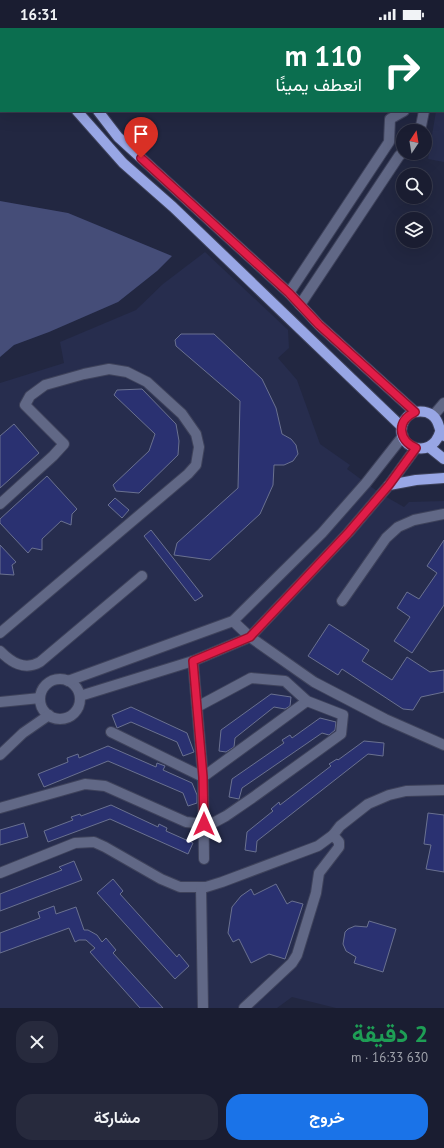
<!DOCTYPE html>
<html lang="ar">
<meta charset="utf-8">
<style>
body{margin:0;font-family:"PT Sans",Vazirmatn,sans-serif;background:#272a3d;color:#f1f3f6;direction:rtl;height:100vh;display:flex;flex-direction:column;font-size:15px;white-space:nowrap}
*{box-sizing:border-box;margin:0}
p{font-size:13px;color:#9fa2ab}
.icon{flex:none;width:22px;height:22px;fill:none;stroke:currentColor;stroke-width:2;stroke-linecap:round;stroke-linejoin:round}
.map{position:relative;height:980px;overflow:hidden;direction:ltr}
.drawer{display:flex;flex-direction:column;background:#1a1d31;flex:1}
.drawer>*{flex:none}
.top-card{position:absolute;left:0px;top:0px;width:444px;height:84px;box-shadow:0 4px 16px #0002,0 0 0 1px #383b4d;direction:rtl;background:#0b6e4f;color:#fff;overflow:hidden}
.needle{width:26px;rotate:12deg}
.buttons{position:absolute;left:396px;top:96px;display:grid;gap:8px}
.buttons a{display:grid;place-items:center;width:36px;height:36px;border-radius:50%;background:#1a1d31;box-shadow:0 4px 16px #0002,0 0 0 1px #383b4d;font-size:20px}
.pin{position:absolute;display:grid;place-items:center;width:34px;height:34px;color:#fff;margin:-41px -17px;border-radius:50% 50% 50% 0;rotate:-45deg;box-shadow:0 0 4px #0007}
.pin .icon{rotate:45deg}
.me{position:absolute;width:44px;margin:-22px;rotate:0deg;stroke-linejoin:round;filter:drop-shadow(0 0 3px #0008)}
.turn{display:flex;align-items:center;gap:14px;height:84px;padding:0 16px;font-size:18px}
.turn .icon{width:52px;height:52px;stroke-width:2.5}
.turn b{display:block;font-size:28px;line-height:34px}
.round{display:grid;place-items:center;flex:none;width:42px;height:42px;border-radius:16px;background:#272a3d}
.headline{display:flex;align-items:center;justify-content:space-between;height:68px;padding:0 16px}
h1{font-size:24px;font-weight:700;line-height:30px;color:#1e9e55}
.action{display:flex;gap:8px;margin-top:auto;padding:8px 16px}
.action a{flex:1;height:46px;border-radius:16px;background:#1a73e8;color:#fff;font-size:16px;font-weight:700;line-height:46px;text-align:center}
.action a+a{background:#272a3d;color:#f1f3f6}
.status{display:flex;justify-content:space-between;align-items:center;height:28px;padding:0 20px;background:#1a1d31;direction:ltr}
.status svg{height:11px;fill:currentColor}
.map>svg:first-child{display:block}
.built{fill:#272d4e}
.green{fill:#454d78}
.building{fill:#2a3171;stroke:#6a7190}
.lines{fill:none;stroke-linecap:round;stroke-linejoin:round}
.minor-casing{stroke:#3e425b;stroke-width:12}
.major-casing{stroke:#3e425b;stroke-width:12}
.minor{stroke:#616886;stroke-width:10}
.major{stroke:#98a6e5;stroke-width:10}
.route-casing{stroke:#92132f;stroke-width:10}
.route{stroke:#e11d48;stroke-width:7}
</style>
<div class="status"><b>16:31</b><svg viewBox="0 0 49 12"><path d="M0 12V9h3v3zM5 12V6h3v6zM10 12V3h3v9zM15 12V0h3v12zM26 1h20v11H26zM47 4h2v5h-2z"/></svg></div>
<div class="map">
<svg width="444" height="980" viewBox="0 0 444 980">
<rect width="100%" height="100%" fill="#222741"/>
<g class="built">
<polygon points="436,83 444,85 444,134 428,131"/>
<polygon points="205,224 288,302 289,320 278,330 297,352 320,416 350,437 347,441 381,466 404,479 409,474 444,473 444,980 336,980 292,969 277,980 0,980 0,355 64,335 60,314 136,282 163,256"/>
</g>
<polygon class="green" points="0,173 68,185 172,228 157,243 118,274 49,304 14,317 0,329"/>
<g class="building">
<polygon points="181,306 214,306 262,351 276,380 282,406 291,411 296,417 298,426 293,433 284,437 274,437 273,457 260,486 210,532 174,527 177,515 238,460 240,373 176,318 175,312"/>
<polygon points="142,361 176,396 179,413 178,427 139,465 116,463 113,457 149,423 155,406 114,367 117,362"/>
<polygon points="14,396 39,425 0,460 0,408"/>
<polygon points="47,448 77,481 72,486 71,497 61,493 42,511 42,522 32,520 28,525 0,495 0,491"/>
<polygon points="115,470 129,482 122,490 108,477"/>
<polygon points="151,502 203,568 195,573 144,508"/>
<polygon points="444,512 444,577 412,625 394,613 410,589 397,580 407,564 419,571 437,545 427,538"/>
<polygon points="0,517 16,534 12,537 14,547 0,546"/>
<polygon points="329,596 369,622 362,633 392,652 407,629 430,644 444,642 444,664 421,669 413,682 403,681 342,641 338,647 308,628"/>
<polygon points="271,666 291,669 290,678 285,681 274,679 235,710 234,719 226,724 219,723 221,702"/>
<polygon points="131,679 187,705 194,724 183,728 177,714 131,694 117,700 112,687"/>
<polygon points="320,690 336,694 335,702 329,707 322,705 242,760 239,771 229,769 232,751 284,715 282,712 290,707 292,710"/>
<polygon points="364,713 384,715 383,728 368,726 257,813 256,824 245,822 247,804 273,783 271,781 279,774 280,777 331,738 329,736 337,731 338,732"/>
<polygon points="108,718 156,739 157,735 165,738 163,742 192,755 197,767 197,775 188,778 183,765 108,733 44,759 38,746 68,734 67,730 78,726 79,730"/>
<polygon points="111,777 158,799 159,796 167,800 166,803 193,815 188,826 110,791 48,814 44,803 73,792 71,789 80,786 81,788"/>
<polygon points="428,785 444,787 444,844 426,841 431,817 424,816"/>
<polygon points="24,795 28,809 0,817 0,802"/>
<polygon points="74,833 82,852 0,883 0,866 62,842 59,839"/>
<polygon points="113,851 123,863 120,866 177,929 179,926 189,938 175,951 97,865"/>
<polygon points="276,856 287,876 292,873 303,876 285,931 269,926 251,935 239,911 233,914 228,905 232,879 241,868 251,861 254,867"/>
<polygon points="54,878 56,886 76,879 84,902 88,902 97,907 102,914 106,910 116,922 113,925 163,980 140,980 90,924 95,920 86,912 79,912 75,914 69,900 0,925 0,905 40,890 38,884"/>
<polygon points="369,893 396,901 383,944 354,935 356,929 346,923 343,916 345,904 348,901 355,898 367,899"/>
</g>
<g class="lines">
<g class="minor-casing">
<g id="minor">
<polyline points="443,16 444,15"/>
<polyline points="443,50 444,49"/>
<polyline points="420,103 424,83"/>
<polyline points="289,265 389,114 390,91 404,83"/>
<polyline points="300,277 399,128 403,124"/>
<polyline points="433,388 444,375"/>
<polyline points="0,476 53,428 64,416 25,377 30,368 45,357 84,346 109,341 127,344 147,354 182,386 196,406 199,419 196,437 188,446 0,605"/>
<polyline points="342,573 386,510 398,499 414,492 444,486"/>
<polyline points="233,593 250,609 314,654 385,691 444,717"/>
<path d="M0 623C11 634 24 643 40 634L142 548"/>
<polyline points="193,633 203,749 204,831"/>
<circle cx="60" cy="671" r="20"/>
<polyline points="68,653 233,593 322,505 366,455 403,408"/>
<polyline points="80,668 193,633 250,609 348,505 389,457 416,420"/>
<polyline points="0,674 40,670"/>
<polyline points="111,704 203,749 307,673"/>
<polyline points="0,727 23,705 49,687"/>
<polyline points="0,780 85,756 105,758 186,794 204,796 213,795 226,788 255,768 341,706 343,687 307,673 285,653 251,650 197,679"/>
<polyline points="0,845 75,815 94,814 105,819 161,851 180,859 206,859 222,854 318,818 333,807 340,798 368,776 389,767 406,763 444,762"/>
<polyline points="201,859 203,980"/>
<polyline points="244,980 292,935 297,927 316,865 319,845 339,819 339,814 333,807"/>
</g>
</g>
<g class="major-casing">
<g id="major">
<polyline points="41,0 41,1"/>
<polyline points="60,0 61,1"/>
<polyline points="77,83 123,135 173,179 402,399"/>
<polyline points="98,83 118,109 289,265 319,297 415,384"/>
<path d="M440 404C431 434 393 418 403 395 405 390 410 386 414 384 420 383 427 383 432 387 441 394 437 401 444 408"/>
<polyline points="429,419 444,431"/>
<polyline points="389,457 416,452 444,450"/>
</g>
</g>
<use href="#minor" class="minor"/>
<use href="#major" class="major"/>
</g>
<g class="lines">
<g class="route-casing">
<path id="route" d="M141 130 289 265 319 297 415 384C396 393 398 412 416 420L389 457 348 505 250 609 193 633 203 749 204 796"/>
</g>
<use href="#route" class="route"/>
</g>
</svg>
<div class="buttons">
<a><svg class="needle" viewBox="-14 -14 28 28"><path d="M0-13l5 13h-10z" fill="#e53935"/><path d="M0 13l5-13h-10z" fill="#9fa2ab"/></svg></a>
<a><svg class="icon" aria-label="search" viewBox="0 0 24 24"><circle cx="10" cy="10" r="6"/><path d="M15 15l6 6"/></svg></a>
<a><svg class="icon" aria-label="layers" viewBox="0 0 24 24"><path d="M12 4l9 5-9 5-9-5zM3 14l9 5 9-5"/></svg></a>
</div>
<div class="pin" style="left:141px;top:130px;background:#d93025"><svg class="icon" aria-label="arrive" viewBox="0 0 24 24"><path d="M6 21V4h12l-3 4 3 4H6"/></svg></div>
<svg class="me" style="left:204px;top:796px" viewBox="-20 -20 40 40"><path d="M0-17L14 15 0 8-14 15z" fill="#e11d48" stroke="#fff" stroke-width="4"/></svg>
<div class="top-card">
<div class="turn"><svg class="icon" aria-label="right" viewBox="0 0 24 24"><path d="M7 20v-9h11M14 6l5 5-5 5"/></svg><div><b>110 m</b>انعطف يمينًا</div></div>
</div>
</div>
<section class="drawer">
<div class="headline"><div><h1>2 دقيقة</h1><p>630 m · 16:33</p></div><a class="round"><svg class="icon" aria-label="close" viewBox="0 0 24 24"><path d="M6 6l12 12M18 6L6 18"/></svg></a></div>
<div class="action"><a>خروج</a><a>مشاركة</a></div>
</section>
